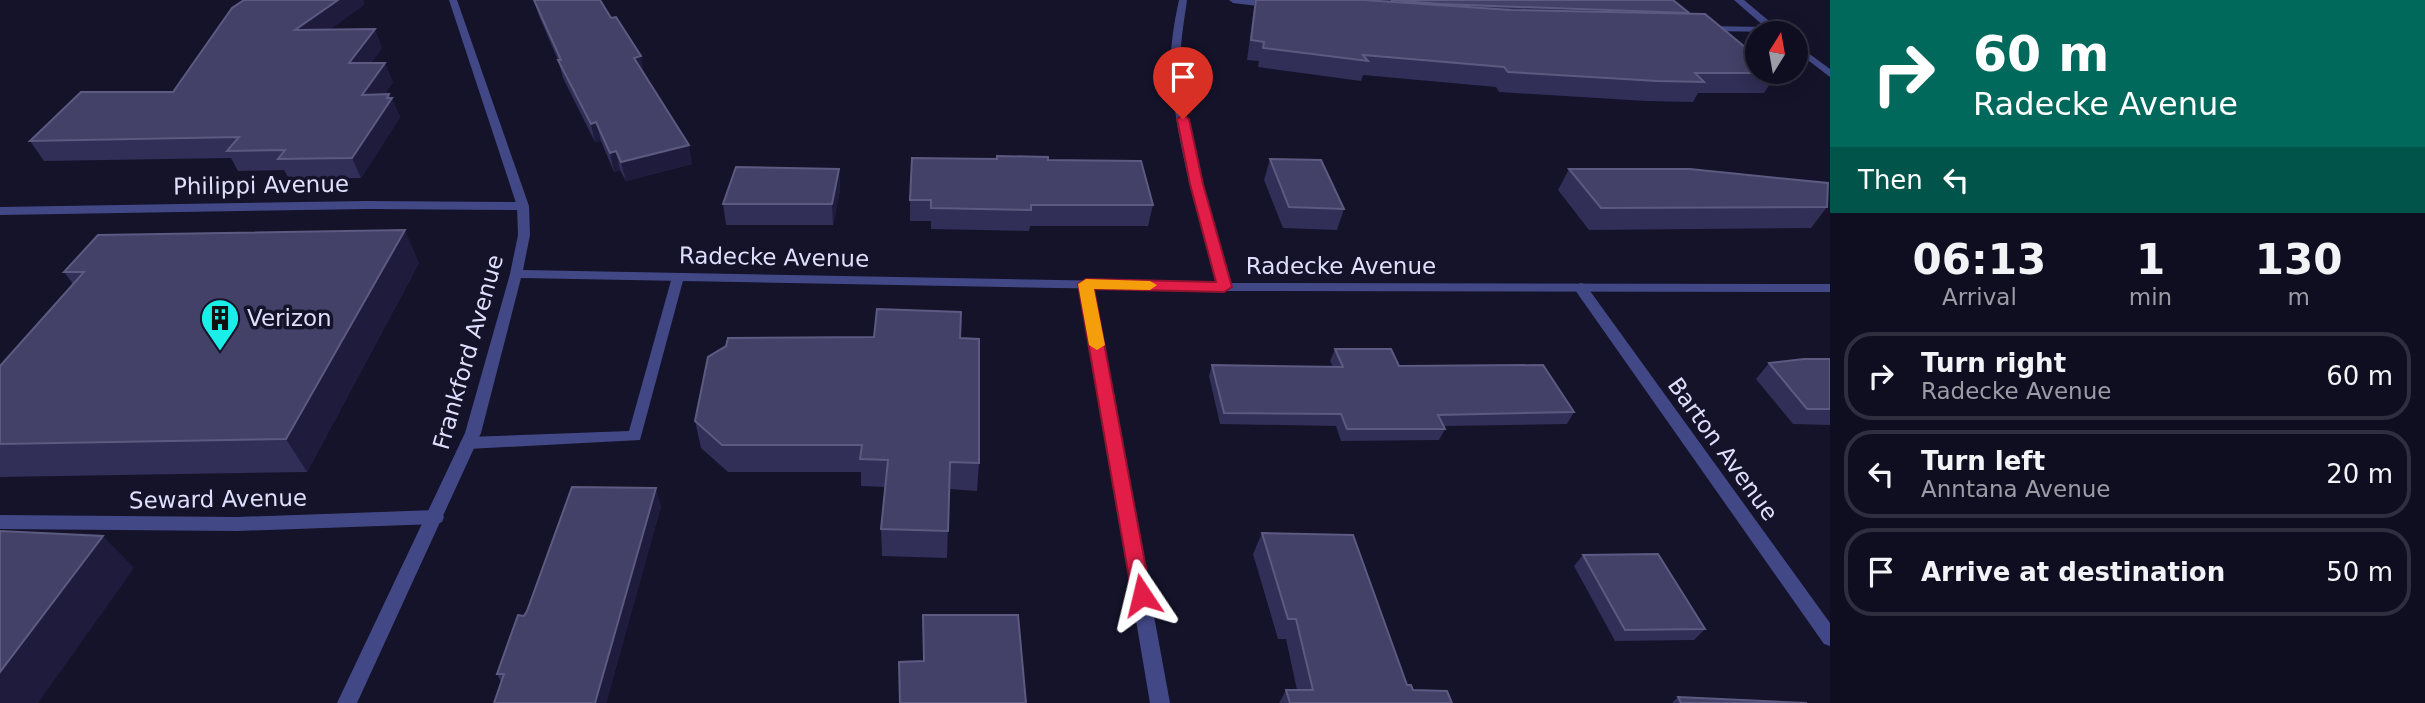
<!DOCTYPE html>
<style>
body{margin:0;font-family:"DejaVu Sans",sans-serif;background:#1d1c2d;color:#f1f3f6;height:100vh;display:flex;flex-direction:column;font-size:26px;white-space:nowrap}
*{box-sizing:border-box;margin:0}
p{font-size:23px;color:#9b9ca5}
.icon{flex:none;width:38px;height:38px;fill:none;stroke:currentColor;stroke-width:2;stroke-linecap:round;stroke-linejoin:round}
.map{position:relative;flex:1;overflow:hidden}
.details{display:flex;flex-direction:column;background:#0f0e20;width:595px}
.details>*{flex:none}
.banner{background:#00695c;color:#fff;overflow:hidden}
.needle{width:46px;rotate:11deg}
.fabs{position:absolute;left:1745px;top:21px;display:grid;gap:14px}
.fabs a{display:grid;place-items:center;width:63px;height:63px;border-radius:50%;background:#0f0e20;box-shadow:0 4px 18px #0003,0 0 0 2px #2f2e3e;font-size:35px}
.pin{position:absolute;display:grid;place-items:center;width:60px;height:60px;color:#fff;margin:-72px -30px;border-radius:50% 50% 50% 0;rotate:-45deg;box-shadow:0 0 7px #0007}
.pin .icon{rotate:45deg}
.me{position:absolute;width:77px;margin:-38px;rotate:350deg;stroke-linejoin:round;filter:drop-shadow(0 0 5px #0008)}
.turn{display:flex;align-items:center;gap:24px;height:147px;padding:0 28px;font-size:32px}
.turn .icon{width:91px;height:91px;stroke-width:2.5}
.turn b{display:block;font-size:49px;line-height:60px}
.then{display:flex;align-items:center;height:66px;padding:0 28px;background:#0003;gap:14px;font-size:26px}
.eta{display:flex;justify-content:space-evenly;align-items:center;height:119px;text-align:center}
.eta b{font-size:42px;font-weight:700;line-height:49px}
ul{padding:0;list-style:none}
li{display:flex;align-items:center;gap:21px;height:88px;margin:0 14px 10px;padding:0 14px;border:4px solid #2f2e3e;border-radius:28px}
li div{flex:1}
li b{display:block;font-size:26px}
li em{font-style:normal}
main{display:flex;flex:1;min-height:0}
.map>svg:first-child{display:block}
.lines{fill:none;stroke-linecap:round;stroke-linejoin:round}
.service{fill:#424886;fill-rule:evenodd}
.minor{fill:#424886;fill-rule:evenodd}
.tertiary{fill:#424886;fill-rule:evenodd}
.wall{fill:#312e57}
.shaded-wall{fill:#1e1b3d}
.building{fill:#444168;stroke:#5c5a80;stroke-width:2}
.route{fill:#e11d48;stroke:#92132f;stroke-width:2}
.slow{fill:#f59e0b}
.labels{text-anchor:middle;stroke-width:7;stroke-linejoin:round;paint-order:stroke}
.street-label{font-size:23px;fill:#dfdffd;stroke:#14132a}
.poi-label{font-size:23px;fill:#dfdffd;stroke:#14132a;text-anchor:start}
</style>
<main>
<div class="map">
<svg width="1830" height="703" viewBox="0 0 1830 703">
<rect width="100%" height="100%" fill="#14132a"/>
<g class="lines">
<g class="service">
<polygon points="678,273 684,277 640,440 468,449 463,447 460,443 463,439 468,437 629,431 672,277"/>
<polygon points="436,510 442,512 444,517 442,522 436,524 237,531 0,529 0,515 237,517"/>
</g>
<g class="minor">
<path d="M1179 0H1187C1184 23 1179 47 1181 70 1186 144 1211 216 1231 287L1224 291 1217 287C1199 216 1175 144 1171 70 1170 47 1174 23 1179 0Z"/>
<polygon points="1229,0 1255,0 1279,5 1274,8 1233,3"/>
<polygon points="1734,0 1744,0 1782,32 1703,31 1703,27 1706,26 1765,27"/>
<polygon points="1796,44 1830,69 1830,77 1796,51"/>
<polygon points="367,201 523,202 529,206 523,210 367,209 0,215 0,207"/>
<polygon points="1086,280 1093,284 1170,703 1150,703 1079,284"/>
<polygon points="1580,283 1585,284 1830,623 1830,646 1824,644 1575,290 1573,287"/>
</g>
<polygon class="tertiary" points="449,0 457,0 529,206 530,235 523,270 1224,283 1830,284 1830,292 1224,291 521,278 481,433 357,703 337,703 465,433 510,274 518,235 517,206"/>
</g>
<g class="wall">
<polygon points="534,0 644,74 692,164 626,181 620,170 614,172 601,141 595,142 563,78 558,60 539,16"/>
<polygon points="1255,0 1673,0 1689,13 1777,73 1764,93 1698,93 1693,102 1646,101 1499,92 1496,87 1363,75 1361,81 1258,67 1259,61 1247,60"/>
<polygon points="365,4 329,30 382,48 371,63 393,82 384,95 389,94 400,117 361,178 289,179 284,170 238,171 231,158 44,161 30,141 173,92"/>
<polygon points="1270,159 1344,209 1337,230 1283,228 1264,180"/>
<polygon points="1048,160 1153,205 1148,226 1030,226 1029,231 931,229 931,221 910,221 910,200"/>
<polygon points="839,169 840,190 833,225 726,225 723,204"/>
<polygon points="1569,169 1827,207 1811,228 1589,230 1558,190"/>
<polygon points="419,263 307,472 0,477 0,366 73,284 64,272"/>
<polygon points="960,338 979,463 977,491 949,489 947,558 882,556 881,529 885,487 861,486 861,472 728,472 701,448 695,421"/>
<polygon points="1335,349 1399,366 1574,412 1567,424 1444,426 1445,429 1439,440 1341,441 1336,426 1220,424 1209,376 1212,365 1333,367 1330,361"/>
<polygon points="1830,359 1830,425 1793,424 1756,379 1769,363"/>
<polygon points="661,506 606,703 494,703 501,682 497,674 524,616"/>
<polygon points="1262,533 1407,685 1413,690 1452,703 1279,703 1286,690 1297,690 1286,639 1278,639 1253,554"/>
<polygon points="1583,555 1705,629 1694,640 1615,641 1574,566"/>
<polygon points="1678,697 1807,703 1672,703"/>
</g>
<g class="shaded-wall">
<polygon points="338,0 363,0 365,4 303,49 295,30"/>
<polygon points="375,29 382,48 357,82 349,63"/>
<polygon points="641,56 644,74 634,58"/>
<polygon points="385,63 393,82 370,115 362,95"/>
<polygon points="389,94 391,100 392,98 400,117 361,178 352,158"/>
<polygon points="596,122 601,141 595,142 591,124"/>
<polygon points="689,145 692,164 626,181 621,162"/>
<polygon points="616,151 620,170 614,172 610,153"/>
<polygon points="839,169 840,190 833,225 832,204"/>
<polygon points="405,230 419,263 307,472 286,439"/>
<polygon points="656,488 661,506 606,703 595,703"/>
<polygon points="103,536 134,568 38,703 0,703 0,672"/>
</g>
<g class="building">
<polygon points="244,0 338,0 295,30 375,29 349,63 385,63 362,95 389,94 387,98 392,98 352,158 278,159 285,150 227,151 239,137 30,141 81,92 173,92 232,8"/>
<polygon points="534,0 600,0 611,18 616,17 641,56 634,58 689,145 621,162 616,151 610,153 596,122 591,124 558,60 561,60"/>
<polygon points="1256,0 1364,0 1511,10 1705,14 1757,57 1757,72 1775,72 1777,73 1695,73 1704,82 1657,81 1508,72 1504,67 1363,55 1368,61 1263,48 1264,42 1251,40"/>
<polygon points="1391,0 1673,0 1689,13 1439,4"/>
<polygon points="997,156 1048,157 1048,160 1141,161 1153,205 1031,205 1031,210 931,208 931,200 910,200 912,158 997,159"/>
<polygon points="1270,159 1321,160 1344,209 1289,207"/>
<polygon points="736,167 839,169 832,204 723,204"/>
<polygon points="1569,169 1690,169 1828,183 1827,207 1601,208"/>
<polygon points="405,230 286,439 0,444 0,366 84,272 64,272 98,235"/>
<polygon points="877,309 961,312 960,338 979,339 979,463 950,462 948,531 881,529 888,460 860,459 862,445 722,445 695,421 708,357 726,346 728,338 874,337"/>
<polygon points="1335,349 1391,349 1399,366 1543,365 1574,412 1438,415 1445,429 1347,429 1341,414 1224,413 1212,365 1343,367"/>
<polygon points="1804,359 1830,359 1830,409 1807,409 1769,363"/>
<polygon points="572,487 656,488 595,703 494,703 504,674 497,674 518,615 524,616 527,611"/>
<polygon points="0,531 103,536 0,672"/>
<polygon points="1262,533 1353,535 1407,685 1411,685 1413,690 1447,691 1452,703 1290,703 1286,690 1313,690 1296,619 1288,619"/>
<polygon points="1658,554 1705,629 1625,630 1583,555"/>
<polygon points="923,615 1018,615 1026,703 900,703 899,662 924,661"/>
<polygon points="1678,697 1807,703 1681,703"/>
</g>
<polygon class="route" points="1183,115 1189,119 1203,184 1232,287 1224,292 1094,289 1151,595 1149,601 1142,604 1134,601 1132,595 1078,284 1086,279 1216,282 1190,184 1177,119"/>
<polygon class="slow" points="1086,279 1150,281 1157,285 1150,290 1094,289 1105,345 1097,350 1089,345 1078,284"/>
<defs>
<g id="building-pin" transform="scale(2.0125)"><path d="M0 17L-7.5 6A9.5 9.5 0 1 1 7.5 6Z" fill="#19efe8" stroke="#14132a"/><path d="M-4-6H4V6H1V3H-1V6H-4ZM-2.5-4.3h1.7v1.8h-1.7ZM.8-4.3h1.7v1.8H.8ZM-2.5-1h1.7V.8h-1.7ZM.8-1h1.7V.8H.8Z" fill="#111"/></g>
</defs>
<g fill-rule="evenodd">
<use href="#building-pin" x="220" y="318"/>
</g>
<g class="labels">
<g class="street-label">
<text transform="translate(261 185) rotate(-1)" y="8">Philippi Avenue</text>
<text transform="translate(774 257) rotate(1)" y="8">Radecke Avenue</text>
<text x="1341" y="274">Radecke Avenue</text>
<text transform="translate(468 352) rotate(-74)" y="8">Frankford Avenue</text>
<text transform="translate(1723 449) rotate(54)" y="8">Barton Avenue</text>
<text transform="translate(218 499) rotate(-1)" y="8">Seward Avenue</text>
</g>
<g class="poi-label">
<text x="247" y="326">Verizon</text>
</g>
</g>
</svg>
<div class="fabs">
<a><svg class="needle" viewBox="-14 -14 28 28"><path d="M0-13l5 13h-10z" fill="#e53935"/><path d="M0 13l5-13h-10z" fill="#9b9ca5"/></svg></a>
</div>
<div class="pin" style="left:1183px;top:119px;background:#d93025"><svg class="icon" aria-label="arrive" viewBox="0 0 24 24"><path d="M6 21V4h12l-3 4 3 4H6"/></svg></div>
<svg class="me" style="left:1142px;top:595px" viewBox="-20 -20 40 40"><path d="M0-17L14 15 0 8-14 15z" fill="#e11d48" stroke="#fff" stroke-width="4"/></svg>
</div>
<section class="details">
<div class="banner">
<div class="turn"><svg class="icon" aria-label="right" viewBox="0 0 24 24"><path d="M7 20v-9h11M14 6l5 5-5 5"/></svg><div><b>60 m</b>Radecke Avenue</div></div>
<div class="then">Then<svg class="icon" aria-label="left" viewBox="0 0 24 24"><path d="M17 20v-9H6M10 6l-5 5 5 5"/></svg></div>
</div>
<div class="eta">
<div><b>06:13</b><p>Arrival</p></div>
<div><b>1</b><p>min</p></div>
<div><b>130</b><p>m</p></div>
</div>
<ul>
<li><svg class="icon" aria-label="right" viewBox="0 0 24 24"><path d="M7 20v-9h11M14 6l5 5-5 5"/></svg><div><b>Turn right</b><p>Radecke Avenue</p></div><em>60 m</em></li>
<li><svg class="icon" aria-label="left" viewBox="0 0 24 24"><path d="M17 20v-9H6M10 6l-5 5 5 5"/></svg><div><b>Turn left</b><p>Anntana Avenue</p></div><em>20 m</em></li>
<li><svg class="icon" aria-label="arrive" viewBox="0 0 24 24"><path d="M6 21V4h12l-3 4 3 4H6"/></svg><div><b>Arrive at destination</b></div><em>50 m</em></li>
</ul>
</section>
</main>
